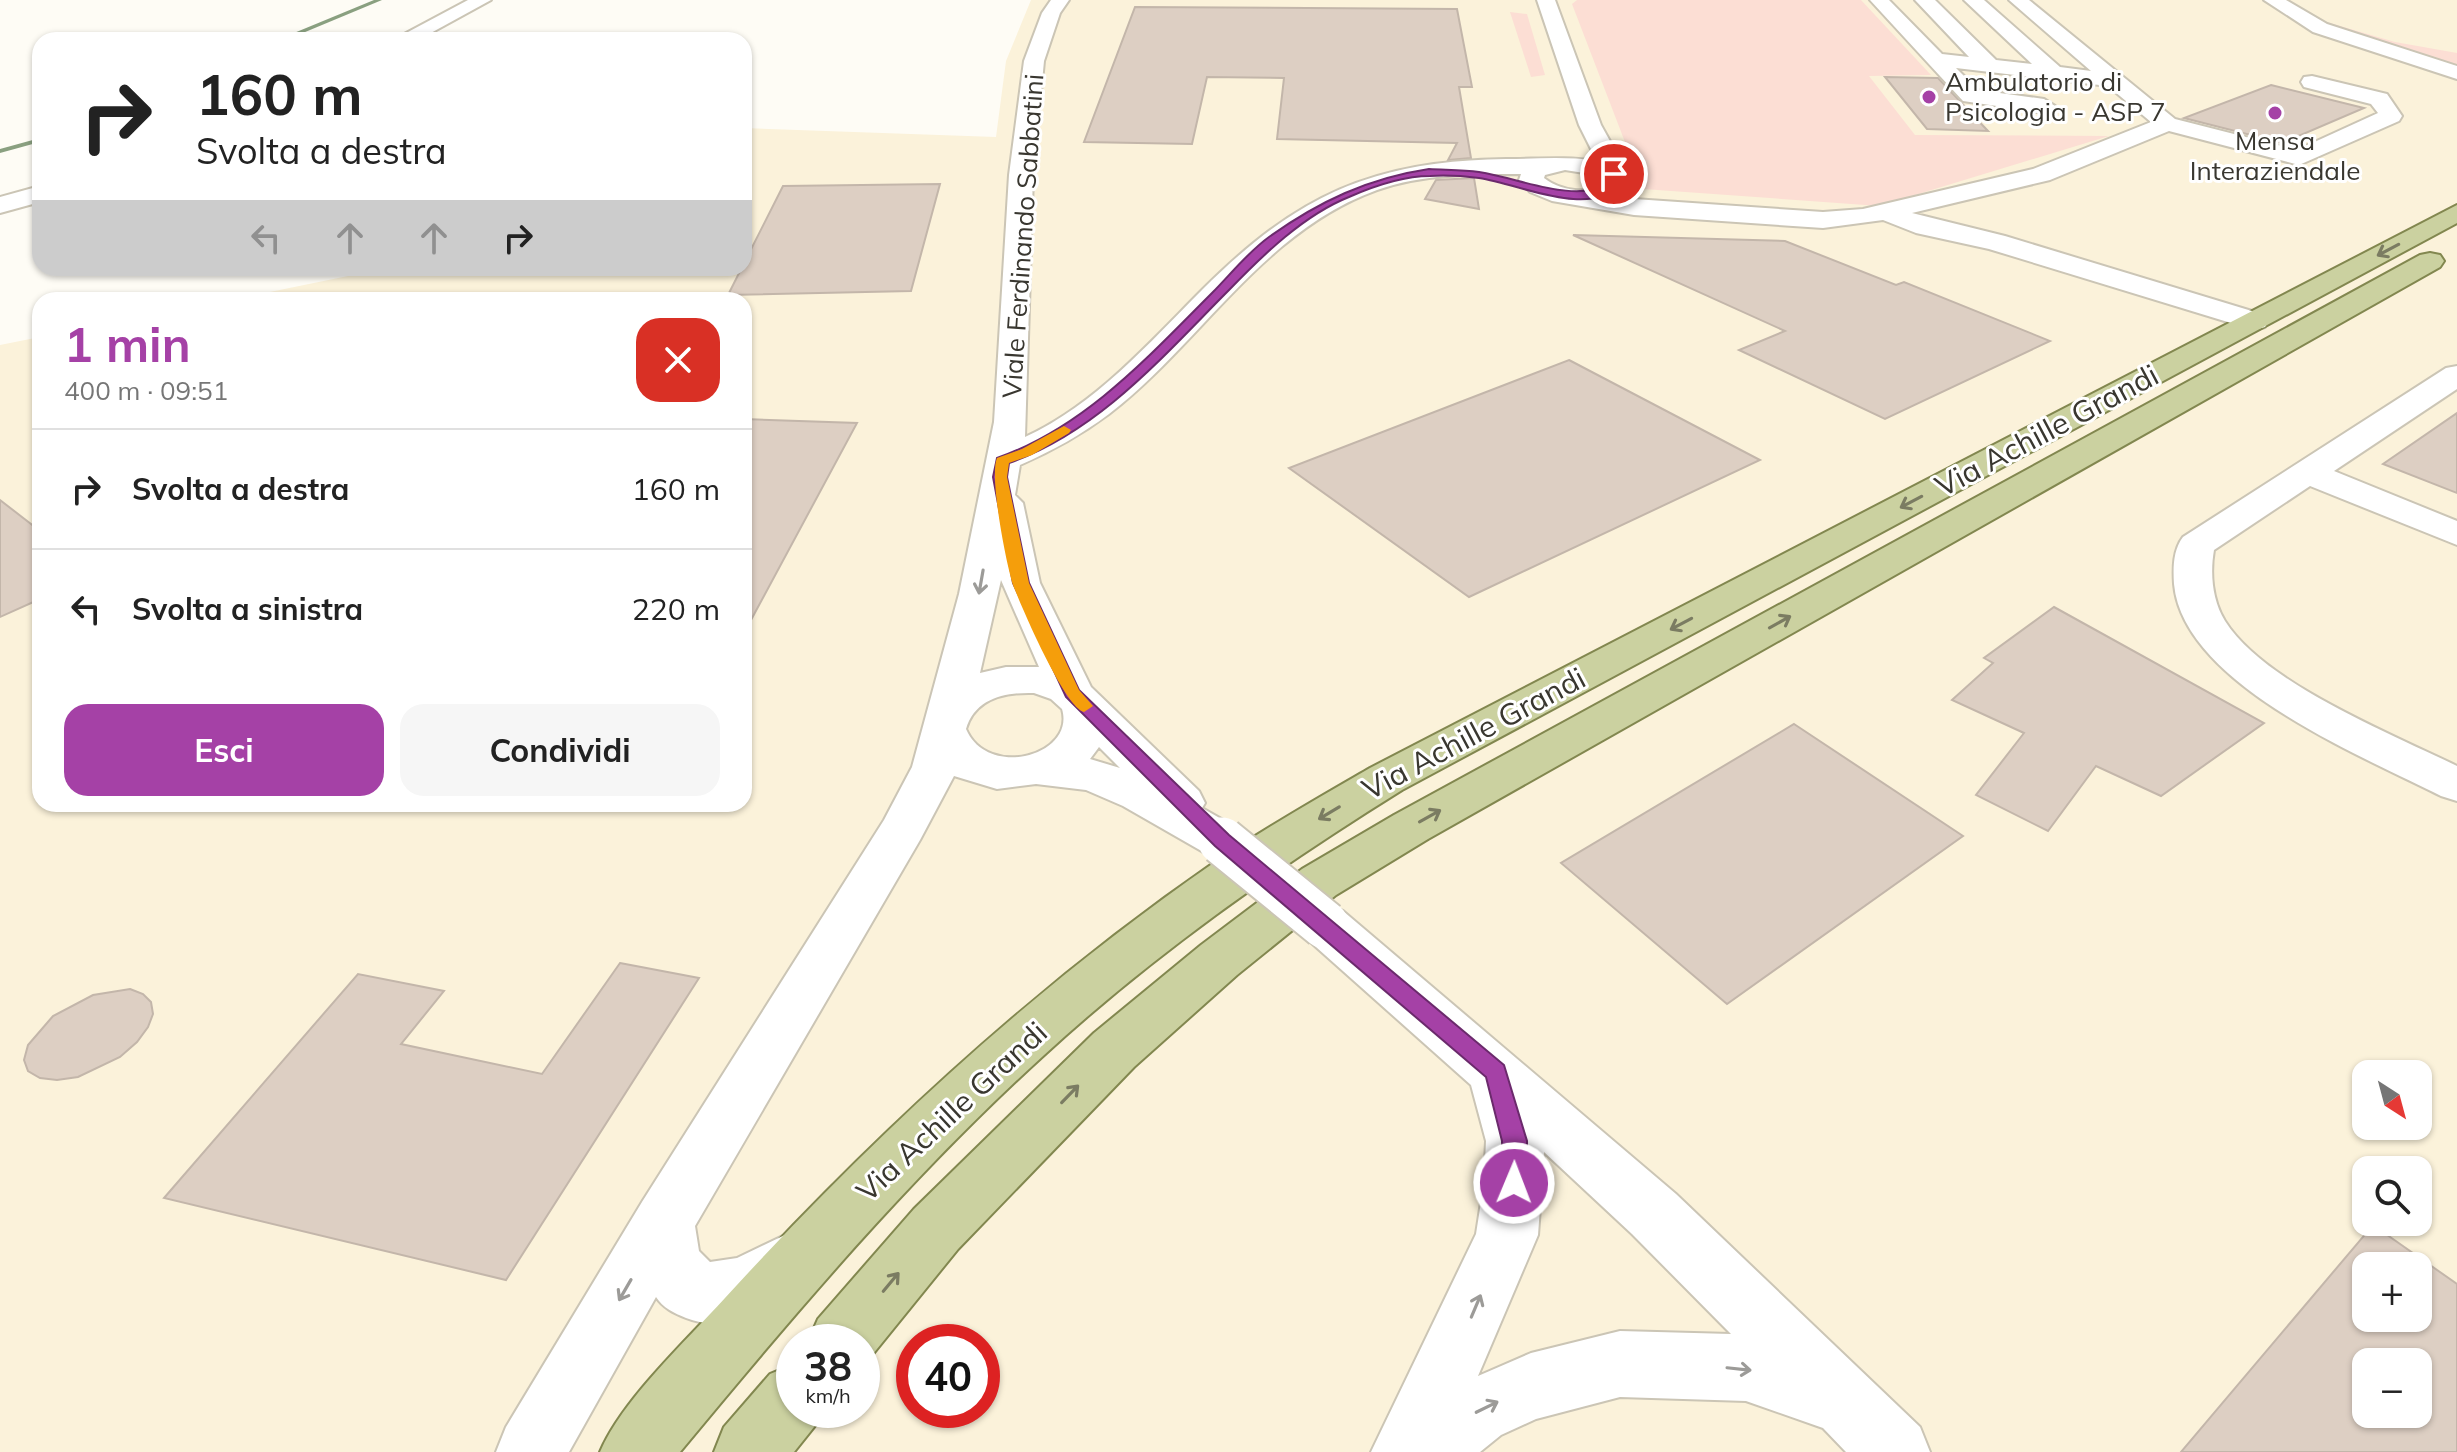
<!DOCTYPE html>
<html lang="it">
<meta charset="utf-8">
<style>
body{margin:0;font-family:Mulish,sans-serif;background:#f6f6f6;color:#222;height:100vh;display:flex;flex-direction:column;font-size:30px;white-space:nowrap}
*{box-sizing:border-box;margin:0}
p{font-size:26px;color:#767676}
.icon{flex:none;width:44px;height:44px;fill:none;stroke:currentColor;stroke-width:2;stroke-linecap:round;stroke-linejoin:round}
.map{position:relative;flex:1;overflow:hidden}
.drawer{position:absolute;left:32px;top:292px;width:720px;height:520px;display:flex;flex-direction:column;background:#fff;border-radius:24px;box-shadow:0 2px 6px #0004}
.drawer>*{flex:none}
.banner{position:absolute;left:32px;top:32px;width:720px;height:244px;border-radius:24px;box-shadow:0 2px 6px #0004;background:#fff;color:#222;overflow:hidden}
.needle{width:52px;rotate:144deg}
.tools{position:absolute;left:2352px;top:1060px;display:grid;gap:16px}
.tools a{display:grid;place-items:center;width:80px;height:80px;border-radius:16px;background:#fff;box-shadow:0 2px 6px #0004;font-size:40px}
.speed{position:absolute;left:776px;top:1324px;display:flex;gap:16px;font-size:40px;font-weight:700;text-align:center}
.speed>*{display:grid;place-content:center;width:104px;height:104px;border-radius:50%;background:#fff;box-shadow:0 2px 6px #0004;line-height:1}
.speed small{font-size:20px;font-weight:400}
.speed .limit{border:12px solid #d22;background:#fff;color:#111}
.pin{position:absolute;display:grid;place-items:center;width:68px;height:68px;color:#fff;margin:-34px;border:4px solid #fff;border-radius:50%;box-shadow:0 2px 8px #0007}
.me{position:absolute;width:88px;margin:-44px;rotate:1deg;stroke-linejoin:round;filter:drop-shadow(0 0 6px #0008)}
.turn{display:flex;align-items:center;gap:28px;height:168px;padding:0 32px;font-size:36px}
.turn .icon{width:104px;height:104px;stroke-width:2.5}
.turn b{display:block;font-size:56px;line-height:68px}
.lanes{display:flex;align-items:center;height:76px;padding:0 32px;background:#0003;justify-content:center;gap:40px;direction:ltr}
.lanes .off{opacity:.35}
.round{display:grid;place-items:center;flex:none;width:84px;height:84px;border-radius:24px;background:#f6f6f6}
.headline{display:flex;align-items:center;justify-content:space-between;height:136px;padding:0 32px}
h1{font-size:48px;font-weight:700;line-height:60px;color:#a541a6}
.cta{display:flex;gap:16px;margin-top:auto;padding:16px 32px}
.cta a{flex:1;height:92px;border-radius:24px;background:#a541a6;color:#fff;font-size:32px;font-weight:700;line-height:92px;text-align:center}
.cta a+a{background:#f6f6f6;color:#222}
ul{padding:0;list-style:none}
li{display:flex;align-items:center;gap:24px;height:120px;padding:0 32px;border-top:2px solid #e0e0e0}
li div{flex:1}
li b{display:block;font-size:30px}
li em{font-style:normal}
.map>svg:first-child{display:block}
.built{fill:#fbf2da;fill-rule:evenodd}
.green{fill:#fcded4}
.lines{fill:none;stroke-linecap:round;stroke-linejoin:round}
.stream{fill:#8aa080;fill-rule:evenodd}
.building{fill:#ddcfc3;stroke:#c3b6aa;stroke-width:2;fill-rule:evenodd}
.minor-casing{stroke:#cbc5b5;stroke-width:4}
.major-casing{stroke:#82874f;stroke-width:4}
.minor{fill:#fff;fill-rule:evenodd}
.major{fill:#cbd1a0;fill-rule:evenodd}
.minor-bridge-casing{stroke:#cbc5b5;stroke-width:51;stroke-linecap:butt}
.minor-bridge{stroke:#fff;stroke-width:47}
.oneway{stroke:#7b7c62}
.oneway2{stroke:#9c9b98}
.route{fill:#a541a6;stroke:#6b2a6c;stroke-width:2}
.slow{fill:#f59e0b}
.poi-dot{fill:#a541a6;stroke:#fff;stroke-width:3}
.labels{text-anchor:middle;stroke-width:6;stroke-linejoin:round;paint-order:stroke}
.far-poi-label{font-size:26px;fill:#393730;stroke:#fff;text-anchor:start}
.far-street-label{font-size:26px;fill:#393730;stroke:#fff}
.street-label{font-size:30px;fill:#393730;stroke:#fff}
</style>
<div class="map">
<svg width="2457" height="1452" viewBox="0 0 2457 1452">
<rect width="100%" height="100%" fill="#fefcf5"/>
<path class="built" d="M1031 0H2457V1452H0V345L40 337V804H744V300H231L387 268H744V128L996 137 1006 61ZM2366 1074H2418V1126H2366ZM2366 1170H2418V1222H2366ZM2366 1266H2418V1318H2366ZM794 1342H862V1410H794ZM914 1342H982V1410H914ZM2366 1362H2418V1414H2366Z"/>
<g class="green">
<polygon points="1577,0 1861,0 1931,75 1869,76 1915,135 2109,136 1879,206 1643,189 1572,4"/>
<polygon points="1510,12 1527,14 1545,75 1531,77"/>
<polygon points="2309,17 2395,42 2457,53 2457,71 2337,32"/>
</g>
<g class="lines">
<g class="stream">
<polygon points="374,0 382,0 286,40 277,40"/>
<polygon points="40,138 40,142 0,153 0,149"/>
</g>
</g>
<g class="building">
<polygon points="1135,7 1457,9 1472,87 1459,87 1471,158 1448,160 1457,143 1277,139 1284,78 1207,77 1192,144 1084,142"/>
<polygon points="1885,77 1938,78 1988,131 1927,129"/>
<polygon points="2271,85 2364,108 2282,143 2184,118"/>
<polygon points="1474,178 1479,209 1425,199 1436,180"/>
<polygon points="940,184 911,291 728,295 783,186"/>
<polygon points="1573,235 1785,241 1896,285 1904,282 2050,341 1885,419 1739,350 1785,331"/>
<polygon points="1569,360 1760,460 1469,597 1289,468"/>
<polygon points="2457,413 2457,493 2383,464"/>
<polygon points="744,419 857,423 744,633"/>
<polygon points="0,500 40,531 40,599 0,617"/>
<polygon points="2054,607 2264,723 2161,796 2096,766 2048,831 1976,795 2024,733 1952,700 1993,663 1984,658"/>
<polygon points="1794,724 1963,836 1727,1004 1561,863"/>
<polygon points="620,963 699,978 506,1280 164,1198 358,974 444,991 401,1044 542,1074"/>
<polygon points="130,989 143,994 151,1002 153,1014 148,1027 137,1042 120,1057 78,1077 57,1080 40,1078 28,1071 24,1060 28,1045 53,1016 93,995"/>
<path d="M2373 1225 2457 1284V1452H2181ZM2366 1266H2418V1318H2366ZM2366 1362H2418V1414H2366Z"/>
</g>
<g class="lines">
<g class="minor-casing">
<g id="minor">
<polygon points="468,0 491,0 418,40 393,40"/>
<path d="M1051 0H1069L1060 13 1044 61 1033 175 1025 437C1095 405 1149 343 1202 290 1297 195 1372 161 1506 159 1537 159 1566 156 1597 161L1579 125 1537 0H1555L1601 125 1631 179V186L1619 197 1634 199 1823 212 1863 209 2033 169 2151 122 2108 86 1956 68 1978 90 2044 99 2055 106 2044 113 1963 101 1870 0H1889L1942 54 1969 57 1915 0H1935L1996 60 2032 64 1964 0H1984L2060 67 2091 71 2009 0H2029L2175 119 2297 150 2378 113 2371 104 2304 87 2301 82 2304 77 2312 76 2387 94 2402 116 2399 121 2299 165 2169 131 2050 180 1912 213 2005 236 2265 315 2269 321 2265 327 2254 330 1989 249 1916 233 1883 220 1823 228 1634 215 1552 201 1530 192 1519 180 1521 174C1473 174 1422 174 1377 190 1263 231 1201 343 1109 414 1081 435 1052 451 1020 465L1015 495 1023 503 1040 583 1091 687 1199 791 1205 803 1202 808 1239 829 1246 841 1239 853 1222 859 1205 853 1123 806 1086 790 1036 784 997 789 954 776 920 840 695 1226 699 1251 710 1262 737 1258 787 1234 809 1243 818 1264 809 1285C773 1307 728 1335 686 1318 674 1313 663 1308 656 1297L569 1452H496L506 1427 642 1202 884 820 912 767 959 594 994 422 1009 175 1024 61 1042 13ZM1565 170 1597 175 1607 183C1588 195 1561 191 1544 178L1545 175ZM1001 580 1039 667H1006L980 673ZM1034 693 1051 699 1062 709C1076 755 988 780 966 729 975 698 1006 692 1034 693ZM1099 747 1120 768 1090 759Z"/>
<polygon points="2264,0 2286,0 2327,24 2457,66 2457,79 2313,32"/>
<polygon points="40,186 40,202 0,213 0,197"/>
<path d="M2457 366V389L2334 471 2457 521V545L2310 486 2214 550C2210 573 2212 600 2225 621 2264 683 2391 734 2457 766V801L2441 796C2362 756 2183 684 2174 584 2173 568 2173 550 2183 537L2446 368Z"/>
<path d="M1325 905 1343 911 1676 1194 1920 1427 1930 1452H1846L1823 1428 1746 1401 1620 1397 1536 1419 1501 1435 1480 1452H1371L1476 1234 1484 1183 1486 1141 1471 1085 1307 939 1299 925 1307 911ZM1544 1152 1632 1234 1731 1334 1620 1331 1531 1353 1478 1376 1538 1235Z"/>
</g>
</g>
<g class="major-casing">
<g id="major">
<path d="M2457 205V223L1402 790C1275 869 1154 954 1043 1056 911 1176 794 1314 680 1452H600C622 1400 686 1341 725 1298 873 1136 1034 987 1215 862 1265 828 1318 798 1370 768Z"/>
<polygon points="2430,253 2440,255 2444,261 2440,267 1428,839 1336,895 1237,975 1134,1067 958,1249 864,1365 862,1366 862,1342 808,1342 818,1319 914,1209 1094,1033 1201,945 1302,869 1394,815 2420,255"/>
<polygon points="794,1364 794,1410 823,1410 818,1422 794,1452 714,1452 724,1427 770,1374"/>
</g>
</g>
<use href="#minor" class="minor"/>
<use href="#major" class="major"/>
<g class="minor-bridge-casing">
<polyline id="minor-bridge" points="1222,841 1325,925"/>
</g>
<use href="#minor-bridge" class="minor-bridge"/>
</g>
<defs><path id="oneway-shaft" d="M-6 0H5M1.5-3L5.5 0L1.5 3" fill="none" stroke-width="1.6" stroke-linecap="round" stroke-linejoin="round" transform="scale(2)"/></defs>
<g class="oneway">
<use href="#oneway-shaft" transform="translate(2388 250) rotate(152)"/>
<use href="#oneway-shaft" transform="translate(1911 502) rotate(152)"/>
<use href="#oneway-shaft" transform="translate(1780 622) rotate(-29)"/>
<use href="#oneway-shaft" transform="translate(1681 624) rotate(152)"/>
<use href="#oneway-shaft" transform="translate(1329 813) rotate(149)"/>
<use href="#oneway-shaft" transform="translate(1430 816) rotate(-29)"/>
<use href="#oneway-shaft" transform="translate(1070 1094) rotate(-46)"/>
<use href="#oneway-shaft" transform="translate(891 1282) rotate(-50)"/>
</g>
<g class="oneway2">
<use href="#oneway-shaft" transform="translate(981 582) rotate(100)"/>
<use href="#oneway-shaft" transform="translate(625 1290) rotate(120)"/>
<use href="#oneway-shaft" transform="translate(1476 1306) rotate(-67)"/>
<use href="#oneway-shaft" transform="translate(1739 1369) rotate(6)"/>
<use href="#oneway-shaft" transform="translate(1487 1407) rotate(-26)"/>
</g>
<path class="route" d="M1429 169C1445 170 1463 170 1479 172 1524 179 1569 203 1614 184L1609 174 1614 171 1622 176 1624 186C1583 217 1524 185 1479 178 1463 176 1446 175 1430 176 1403 176 1374 186 1349 197 1304 215 1263 255 1230 289 1164 355 1100 431 1009 463L1007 477 1029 583 1079 690 1229 835 1504 1065 1527 1141V1183L1523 1191 1514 1195 1505 1191 1502 1183V1141L1486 1077 1215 846 1066 697 1013 583 993 477 997 458C1085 427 1148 357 1212 293 1230 275 1248 252 1269 237 1318 202 1368 178 1429 169Z"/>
<path class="slow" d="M1064 426 1071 430 1069 433 1032 455 1009 463 1007 477 1029 583 1079 690 1093 706 1084 712C1064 706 1022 608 1013 585 1006 563 989 476 997 458L1022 449Z"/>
<g class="poi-dot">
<circle cx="1929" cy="97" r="8"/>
<circle cx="2275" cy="113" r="8"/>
</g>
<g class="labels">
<g class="far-poi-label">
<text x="1945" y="91">Ambulatorio di<tspan x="1945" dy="30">Psicologia - ASP 7</tspan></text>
<text x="2275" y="150" text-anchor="middle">Mensa<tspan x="2275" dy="30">Interaziendale</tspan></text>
</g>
<g class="far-street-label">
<text transform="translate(1023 236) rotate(-86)" y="9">Viale Ferdinando Sabbatini</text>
</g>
<g class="street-label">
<text transform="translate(2047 431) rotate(-28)" y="10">Via Achille Grandi</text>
<text transform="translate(1474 734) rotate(-28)" y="10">Via Achille Grandi</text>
<text transform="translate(952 1112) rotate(-43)" y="10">Via Achille Grandi</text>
</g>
</g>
</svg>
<div class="tools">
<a><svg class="needle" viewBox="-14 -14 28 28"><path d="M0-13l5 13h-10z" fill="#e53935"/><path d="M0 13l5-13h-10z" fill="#767676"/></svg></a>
<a><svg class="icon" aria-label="search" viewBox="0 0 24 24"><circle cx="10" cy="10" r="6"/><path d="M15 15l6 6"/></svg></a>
<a>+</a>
<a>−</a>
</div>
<div class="speed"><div>38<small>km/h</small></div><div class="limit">40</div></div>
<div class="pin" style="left:1614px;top:174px;background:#d93025"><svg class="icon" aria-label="arrive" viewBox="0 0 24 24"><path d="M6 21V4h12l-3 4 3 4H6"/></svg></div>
<svg class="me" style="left:1514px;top:1183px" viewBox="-20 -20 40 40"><circle r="17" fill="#a541a6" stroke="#fff" stroke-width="3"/><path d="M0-11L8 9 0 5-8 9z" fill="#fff"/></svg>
<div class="banner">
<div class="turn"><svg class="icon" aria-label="right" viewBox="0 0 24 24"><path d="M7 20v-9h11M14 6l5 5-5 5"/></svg><div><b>160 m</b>Svolta a destra</div></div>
<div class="lanes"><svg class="icon off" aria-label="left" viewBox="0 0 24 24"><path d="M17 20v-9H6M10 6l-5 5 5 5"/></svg><svg class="icon off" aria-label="ahead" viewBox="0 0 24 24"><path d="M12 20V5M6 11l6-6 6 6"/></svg><svg class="icon off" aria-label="ahead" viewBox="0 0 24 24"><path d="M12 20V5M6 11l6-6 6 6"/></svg><svg class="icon" aria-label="right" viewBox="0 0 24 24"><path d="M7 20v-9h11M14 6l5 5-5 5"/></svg></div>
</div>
<section class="drawer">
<div class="headline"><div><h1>1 min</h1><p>400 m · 09:51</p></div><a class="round" style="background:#d93025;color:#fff"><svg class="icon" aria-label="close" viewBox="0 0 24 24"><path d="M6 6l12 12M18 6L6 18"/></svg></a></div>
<ul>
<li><svg class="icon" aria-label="right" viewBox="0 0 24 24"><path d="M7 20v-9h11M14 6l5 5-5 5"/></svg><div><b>Svolta a destra</b></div><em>160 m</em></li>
<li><svg class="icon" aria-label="left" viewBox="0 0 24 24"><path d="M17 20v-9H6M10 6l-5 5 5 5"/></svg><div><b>Svolta a sinistra</b></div><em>220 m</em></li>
</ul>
<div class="cta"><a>Esci</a><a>Condividi</a></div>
</section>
</div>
